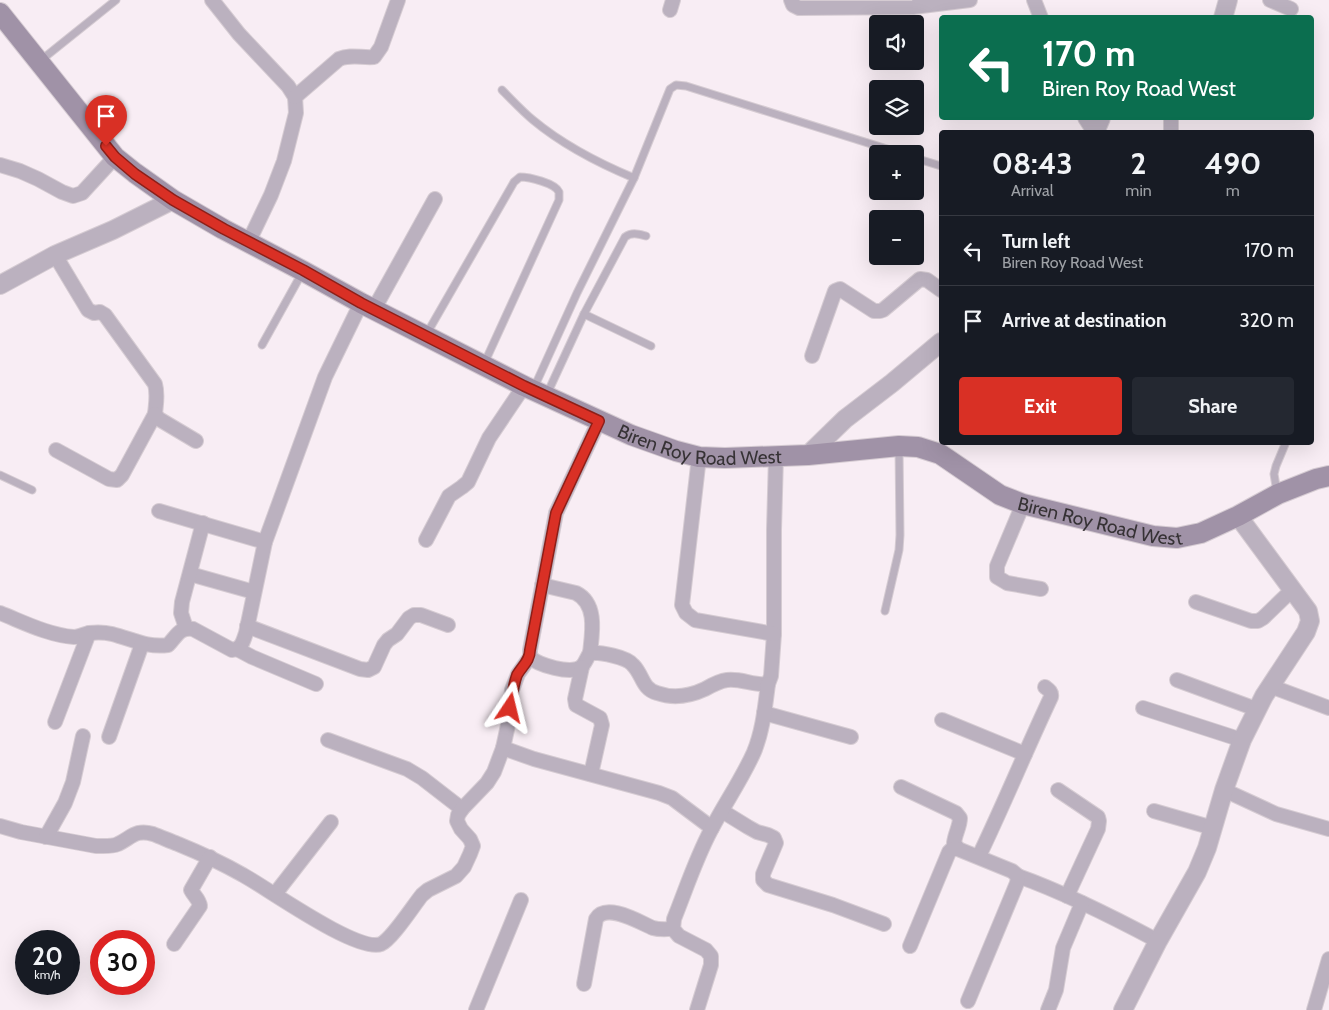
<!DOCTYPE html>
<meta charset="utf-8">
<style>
body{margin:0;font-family:Cabin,sans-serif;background:#242831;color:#f1f3f6;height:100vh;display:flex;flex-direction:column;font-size:19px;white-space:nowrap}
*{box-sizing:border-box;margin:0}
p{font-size:16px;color:#9ea1a6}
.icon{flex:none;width:28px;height:28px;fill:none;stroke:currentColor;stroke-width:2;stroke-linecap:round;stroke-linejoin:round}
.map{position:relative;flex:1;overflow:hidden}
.panel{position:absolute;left:939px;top:130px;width:375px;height:315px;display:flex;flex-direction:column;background:#171b24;border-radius:5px;box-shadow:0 5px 20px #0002}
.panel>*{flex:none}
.guide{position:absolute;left:939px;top:15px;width:375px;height:105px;border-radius:5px;box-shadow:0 5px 20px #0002;background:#0b6e4f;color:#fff;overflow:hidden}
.tools{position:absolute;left:869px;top:15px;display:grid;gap:10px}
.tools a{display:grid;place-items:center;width:55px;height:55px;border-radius:5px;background:#171b24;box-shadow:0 5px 20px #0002;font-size:25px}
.speed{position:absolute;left:15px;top:930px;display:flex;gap:10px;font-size:25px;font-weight:700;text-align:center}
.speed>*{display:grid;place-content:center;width:65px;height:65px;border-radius:50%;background:#171b24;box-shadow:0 5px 20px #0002;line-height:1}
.speed small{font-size:12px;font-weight:400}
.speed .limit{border:8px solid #d22;background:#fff;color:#111}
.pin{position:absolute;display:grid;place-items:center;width:42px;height:42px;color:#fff;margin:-51px -21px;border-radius:50% 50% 50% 0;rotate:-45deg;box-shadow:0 0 5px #0007}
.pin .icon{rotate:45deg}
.me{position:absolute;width:55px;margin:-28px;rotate:10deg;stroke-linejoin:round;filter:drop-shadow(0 0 4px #0008)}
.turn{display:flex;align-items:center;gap:18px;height:105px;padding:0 20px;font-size:22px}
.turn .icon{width:65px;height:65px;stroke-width:2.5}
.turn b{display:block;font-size:35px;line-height:42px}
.eta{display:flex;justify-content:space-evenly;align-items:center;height:85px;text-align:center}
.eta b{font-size:30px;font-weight:800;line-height:35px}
.action{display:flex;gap:10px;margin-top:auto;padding:10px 20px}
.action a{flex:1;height:58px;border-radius:5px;background:#d93025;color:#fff;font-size:20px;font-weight:800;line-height:58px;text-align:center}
.action a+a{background:#242831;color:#f1f3f6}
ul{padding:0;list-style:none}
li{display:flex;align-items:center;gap:15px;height:70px;padding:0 20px;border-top:1px solid #363941}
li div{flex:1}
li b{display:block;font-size:19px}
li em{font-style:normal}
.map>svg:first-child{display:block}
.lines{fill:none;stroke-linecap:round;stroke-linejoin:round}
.service-casing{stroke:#d5cbd2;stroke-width:9}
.minor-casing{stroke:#d5cbd2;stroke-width:16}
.tertiary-casing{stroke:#d5cbd2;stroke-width:20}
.secondary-casing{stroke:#d5cbd2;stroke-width:22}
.service{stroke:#bbb1bf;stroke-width:7}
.minor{stroke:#bbb1bf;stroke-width:14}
.tertiary{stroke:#bbb1bf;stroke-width:18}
.secondary{stroke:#a092a7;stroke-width:20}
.route-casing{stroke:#8d1f18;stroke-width:12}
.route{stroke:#d93025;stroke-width:9}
.labels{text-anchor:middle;stroke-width:4.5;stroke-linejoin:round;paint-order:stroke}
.street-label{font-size:19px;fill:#363235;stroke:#fff}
</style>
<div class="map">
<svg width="1329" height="1010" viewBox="0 0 1329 1010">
<rect width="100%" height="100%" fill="#f8edf4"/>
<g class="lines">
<g class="service-casing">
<g id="service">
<polyline points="40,61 116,0"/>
<path d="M502 90C512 100 522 111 533 120 563 145 598 163 634 178"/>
<polyline points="915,158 941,166"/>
<polyline points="584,314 651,346"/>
<path d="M426 335 514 182 520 177C529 177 555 183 559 192 559 193 559 198 559 200L484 364"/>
<polyline points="262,345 302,273"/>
<polyline points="533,390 577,293 634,178 670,89 676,85 686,86 903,154"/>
<path d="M547 394 584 314 625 237C632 232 638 234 646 236"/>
<polyline points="0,475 32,490"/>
<polyline points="1277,492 1274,474 1276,466 1286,442"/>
<polyline points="885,611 899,550 900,535 899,447"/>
</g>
</g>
<g class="minor-casing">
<g id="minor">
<polyline points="212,0 239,34 288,86 295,97 296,113 284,161 271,195 249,241"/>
<polyline points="791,0 793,5 799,8 913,7 970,0"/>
<polyline points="1034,0 1041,18"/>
<polyline points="1270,0 1291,9"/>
<polyline points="670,10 673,0"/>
<path d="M295 97 339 59C351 54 361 58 374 57L381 47 398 0"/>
<polyline points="1085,118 1094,132"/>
<polyline points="1171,132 1171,118"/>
<polyline points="0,165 20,171 38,179 62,192 73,196 82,193 115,157"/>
<path d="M55 255 88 310 94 313 100 312 105 315 155 384C158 394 156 403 155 414L159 419 196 441"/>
<polyline points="374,309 435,199"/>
<polyline points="812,356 835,291 840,289 874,311 880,311 883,310 920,279 927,280 941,290"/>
<path d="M599 421 556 513 530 650V657C538 665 571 675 581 667 585 664 587 657 590 653 600 652 627 657 633 665 643 675 642 689 657 693 674 699 690 696 705 689 712 685 719 681 727 680 741 678 754 686 768 684L771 676 774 634V530L776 456"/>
<polyline points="56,450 109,479 117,480 122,475 155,414"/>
<polyline points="699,457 682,605 686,613 695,620 774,634"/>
<polyline points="1023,504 997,566 997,577 1007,583 1041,589"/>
<polyline points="159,511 265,542"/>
<polyline points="426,540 449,496 462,487 468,482 489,438 524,386"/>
<polyline points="190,574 254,592"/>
<path d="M542 585 576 593C598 604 592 634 590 653"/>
<polyline points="1196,602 1251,621 1258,621 1263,618 1292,590"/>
<path d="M0 613C23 622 48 635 74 637 79 637 84 634 89 633 97 632 104 632 112 634 132 639 147 648 168 645 177 636 179 627 193 629L232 650C242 649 243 641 246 633L265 542 325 377 361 303"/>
<polyline points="247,626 360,669 368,670 374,667 384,645 388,640 397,634 409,618 414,615 421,615 448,625"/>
<polyline points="186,628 181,613 182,602 203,523"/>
<polyline points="237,649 252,657 316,684"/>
<polyline points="582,667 575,699 576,705 600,718 602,725 591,774"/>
<polyline points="1177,680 1256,709"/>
<polyline points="1270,686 1329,708"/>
<polyline points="1143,708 1242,740"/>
<polyline points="764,713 851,737"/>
<polyline points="942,720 1025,754"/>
<polyline points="55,722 89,633"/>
<polyline points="109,737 142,644"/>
<polyline points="328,740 407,769 422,778 462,809"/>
<polyline points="503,748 534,759 659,793 672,798 712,828"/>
<path d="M901 787 956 813 960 818C960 826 955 834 954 843L958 849"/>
<polyline points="1058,790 1098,817 1099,821 1098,829 1067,896"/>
<polyline points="1224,790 1276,814 1329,829"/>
<polyline points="722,811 748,827 757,832 768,835 774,838 776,843 763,874 763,880 768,885 833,905 884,924"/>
<polyline points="1154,811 1213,828"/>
<path d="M0 826 21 832 96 846C103 846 111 847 118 844 132 837 136 829 153 834 161 837 170 841 178 844 200 853 222 863 243 875 267 888 357 953 381 944 392 939 413 906 422 895L428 890 456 876 464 867 470 854 473 846 470 839 461 829 457 821 458 815 462 809 487 783 494 772 503 748 508 725 512 690 518 674 530 657"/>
<polyline points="46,837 65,803 73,782 83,736"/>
<path d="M979 856C1004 804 1026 750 1051 697 1052 692 1049 690 1045 687"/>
<path d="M1018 876C1066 893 1113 917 1158 941"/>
<polyline points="275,894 331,822"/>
<path d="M174 944 200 906C199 899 194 896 191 890L210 857"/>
<polyline points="910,946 949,852 952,849 958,849 1012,871 1018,876 1017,883 968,1001"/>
<path d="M584 984 596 919C606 902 639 922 653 928 660 930 666 929 673 929"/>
<polyline points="476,1010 521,900"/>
<path d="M697 1010 711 965V956L706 950 679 936 673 929 674 919C686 889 696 858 711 830 725 803 742 779 754 752 763 730 765 707 768 684"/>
<polyline points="1048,1010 1056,990 1063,948 1082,903"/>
<polyline points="1314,1010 1329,959"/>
</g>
</g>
<g class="tertiary-casing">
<g id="tertiary">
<polyline points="1223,18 1228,0"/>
<polyline points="1095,132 1101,118"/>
<polyline points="0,285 55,255 113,230 173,200"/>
<polyline points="808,455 845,419 892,383 941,342"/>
<polyline points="1123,1010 1158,941 1197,872 1207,848 1224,790 1242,740 1264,696 1306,632 1310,621 1308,611 1238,516"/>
</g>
</g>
<g class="secondary-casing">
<g id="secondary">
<path id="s1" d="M0 13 115 157 135 173 173 200 223 229 303 271 361 303 524 386 631 435 676 451 699 457 725 458 808 455 899 446 918 447 940 454 1000 495 1023 504 1153 536 1177 538 1201 533 1238 516 1278 494 1316 479 1329 476"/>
</g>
</g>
<use href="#service" class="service"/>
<use href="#minor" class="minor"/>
<use href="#tertiary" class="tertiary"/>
<use href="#secondary" class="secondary"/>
</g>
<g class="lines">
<g class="route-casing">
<path id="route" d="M106 146 115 157 135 174 173 200 224 229 303 270 361 303 524 386 599 421 556 513 530 650C530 661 522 666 517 675 513 686 512 697 510 708"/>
</g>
<use href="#route" class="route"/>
</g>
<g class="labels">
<g class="street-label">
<text dy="7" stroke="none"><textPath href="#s1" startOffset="842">Biren Roy Road West</textPath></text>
<text dy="7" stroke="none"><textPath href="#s1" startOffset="1262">Biren Roy Road West</textPath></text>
</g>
</g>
</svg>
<div class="tools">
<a><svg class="icon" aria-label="sound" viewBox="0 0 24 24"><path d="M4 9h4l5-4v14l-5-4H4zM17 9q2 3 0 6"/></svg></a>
<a><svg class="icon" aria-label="layers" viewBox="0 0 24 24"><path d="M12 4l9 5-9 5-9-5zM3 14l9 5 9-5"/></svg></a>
<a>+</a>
<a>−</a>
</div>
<div class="speed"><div>20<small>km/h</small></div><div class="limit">30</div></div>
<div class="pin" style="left:106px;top:146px;background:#d93025"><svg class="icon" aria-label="arrive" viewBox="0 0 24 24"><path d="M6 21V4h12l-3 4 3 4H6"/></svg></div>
<svg class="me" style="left:510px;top:708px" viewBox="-20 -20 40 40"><path d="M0-17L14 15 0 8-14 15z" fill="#d93025" stroke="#fff" stroke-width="4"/></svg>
<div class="guide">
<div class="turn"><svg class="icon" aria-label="left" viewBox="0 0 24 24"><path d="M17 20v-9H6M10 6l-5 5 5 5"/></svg><div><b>170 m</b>Biren Roy Road West</div></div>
</div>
<section class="panel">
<div class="eta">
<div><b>08:43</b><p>Arrival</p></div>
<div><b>2</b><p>min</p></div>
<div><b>490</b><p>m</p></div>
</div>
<ul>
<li><svg class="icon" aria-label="left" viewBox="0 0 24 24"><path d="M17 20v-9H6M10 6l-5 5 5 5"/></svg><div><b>Turn left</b><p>Biren Roy Road West</p></div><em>170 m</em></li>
<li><svg class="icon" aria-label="arrive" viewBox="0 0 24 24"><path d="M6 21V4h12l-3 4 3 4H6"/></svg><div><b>Arrive at destination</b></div><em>320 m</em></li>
</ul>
<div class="action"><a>Exit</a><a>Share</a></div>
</section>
</div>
